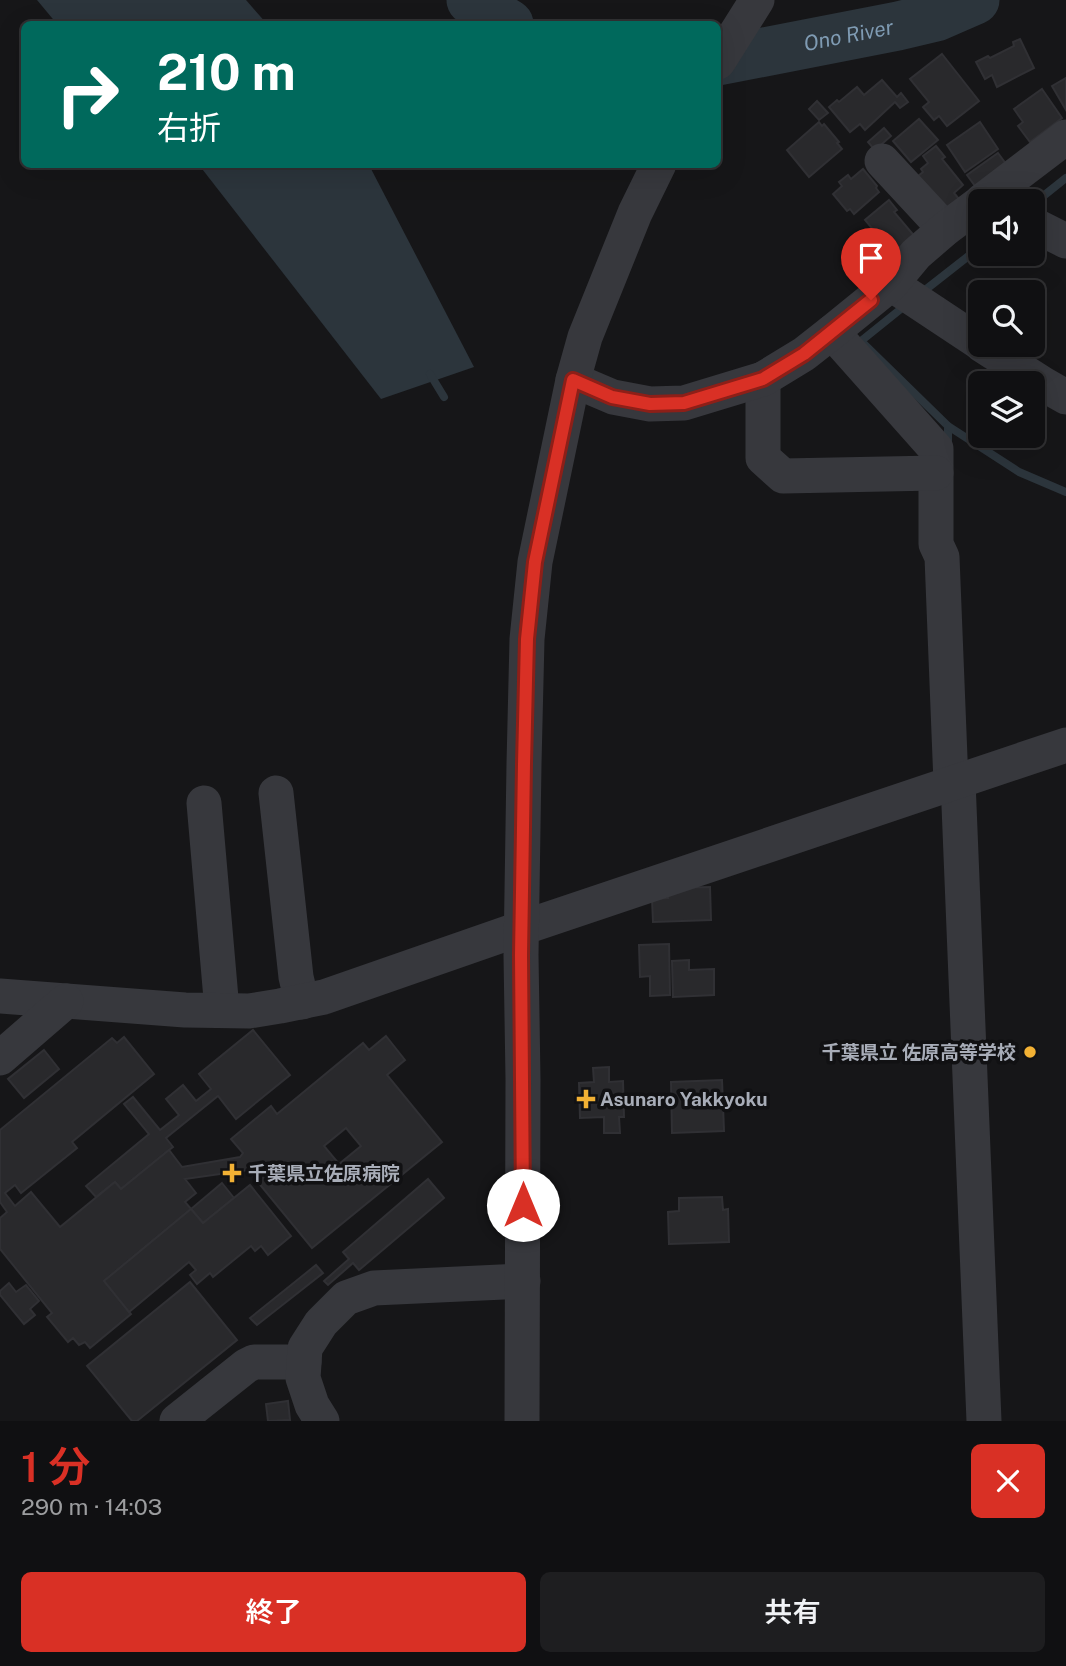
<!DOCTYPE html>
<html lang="ja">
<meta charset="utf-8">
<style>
body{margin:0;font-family:"Public Sans","Noto Sans JP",sans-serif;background:#1e1e20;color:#f1f3f6;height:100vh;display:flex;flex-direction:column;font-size:26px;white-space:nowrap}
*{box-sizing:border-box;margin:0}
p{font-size:23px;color:#9c9d9f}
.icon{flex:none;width:38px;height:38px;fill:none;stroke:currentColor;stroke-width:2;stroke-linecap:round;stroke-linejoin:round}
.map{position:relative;height:1421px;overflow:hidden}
.side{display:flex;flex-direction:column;background:#101012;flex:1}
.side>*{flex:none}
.top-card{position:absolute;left:21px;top:21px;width:700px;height:147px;border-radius:10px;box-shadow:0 7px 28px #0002,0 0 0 2px #303032;background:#00695c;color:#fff;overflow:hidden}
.fabs{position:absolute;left:968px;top:189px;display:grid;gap:14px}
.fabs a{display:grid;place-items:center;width:77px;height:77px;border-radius:10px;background:#101012;box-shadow:0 7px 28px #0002,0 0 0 2px #303032;font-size:35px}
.pin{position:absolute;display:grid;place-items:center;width:60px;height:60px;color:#fff;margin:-72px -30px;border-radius:50% 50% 50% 0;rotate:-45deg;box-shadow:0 0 7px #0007}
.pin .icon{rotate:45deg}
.me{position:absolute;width:77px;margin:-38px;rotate:0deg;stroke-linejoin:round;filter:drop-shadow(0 0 5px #0008)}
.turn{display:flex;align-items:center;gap:24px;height:147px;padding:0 21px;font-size:32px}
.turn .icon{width:91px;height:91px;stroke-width:2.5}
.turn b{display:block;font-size:49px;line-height:60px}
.round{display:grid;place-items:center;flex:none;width:74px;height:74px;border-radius:10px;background:#1e1e20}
.overview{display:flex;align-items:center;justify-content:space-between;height:119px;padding:0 21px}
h1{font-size:42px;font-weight:600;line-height:52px;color:#d93025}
.action{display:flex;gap:14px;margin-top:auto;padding:14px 21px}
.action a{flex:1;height:80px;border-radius:10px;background:#d93025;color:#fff;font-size:28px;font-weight:600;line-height:80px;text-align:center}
.action a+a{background:#1e1e20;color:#f1f3f6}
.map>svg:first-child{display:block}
.water{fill:#2c353c}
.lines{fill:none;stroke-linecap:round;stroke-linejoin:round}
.stream{stroke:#2c353c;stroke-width:8}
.river{stroke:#2c353c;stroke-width:49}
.building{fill:#29292c;stroke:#303034;stroke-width:2;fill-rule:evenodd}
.minor{stroke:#37383d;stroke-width:35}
.route-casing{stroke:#8d1f18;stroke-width:18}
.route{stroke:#d93025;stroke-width:12}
.poi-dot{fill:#f2b134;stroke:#111113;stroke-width:2.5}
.labels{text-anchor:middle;stroke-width:7;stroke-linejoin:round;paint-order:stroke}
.poi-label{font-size:19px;font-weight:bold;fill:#a8adb8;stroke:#111113;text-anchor:start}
.water-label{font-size:21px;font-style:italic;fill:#7f9bb3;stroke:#111113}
</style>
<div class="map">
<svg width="1066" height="1421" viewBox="0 0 1066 1421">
<rect width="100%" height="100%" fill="#161618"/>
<g class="water">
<polygon points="37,0 246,0 267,24 57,24"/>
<polygon points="199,165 369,165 474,367 381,399"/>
</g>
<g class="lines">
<g class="stream">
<polyline points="1032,205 1066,178"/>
<polyline points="920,294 980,247"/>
<polyline points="907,304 861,341 948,426 948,446"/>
<polyline points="430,374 444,397"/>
<polyline points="948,426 1019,472 1066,492"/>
</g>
<g class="river">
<polyline points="471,0 509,24"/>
<path id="s1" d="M718 61 898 26 936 17 975 0"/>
</g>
</g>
<g class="building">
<polygon points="1020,39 1034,68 997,87 992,75 985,79 976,62 988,56 990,58 1014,46 1013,42"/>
<polygon points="942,54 979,101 947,126 939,116 934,120 923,107 929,102 910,79"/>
<polygon points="1066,78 1066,110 1052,86"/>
<polygon points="882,80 897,97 901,93 908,102 900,108 895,102 865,130 860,124 850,132 829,107 837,100 839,102 857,87 864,95"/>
<polygon points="1042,89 1062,118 1030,142 1018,126 1023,122 1014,109"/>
<polygon points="817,101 828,113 819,120 809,109"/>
<polygon points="919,119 938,140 911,162 893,141"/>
<polygon points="819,122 822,126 824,124 839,142 837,143 842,149 809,177 787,150"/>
<polygon points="980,122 998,149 965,172 947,145"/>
<polygon points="884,128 891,136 875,150 868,142"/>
<polygon points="936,146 945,157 942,159 963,185 954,193 959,199 940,215 912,181 923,172 921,169 928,163 923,156"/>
<polygon points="998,153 1009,168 978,190 967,175"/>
<polygon points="863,169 877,186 876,188 879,192 854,214 850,209 847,211 833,194 842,186 839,182 848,175 851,179"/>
<polygon points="889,200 897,210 894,212 916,238 895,256 865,220"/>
<polygon points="710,887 711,920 653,922 652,899 668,898 668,888"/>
<polygon points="669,944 670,995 650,996 650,976 640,977 639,945"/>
<polygon points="689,960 689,970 714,969 714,995 673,997 672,961"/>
<polygon points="253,1030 290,1075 236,1119 218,1096 166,1138 173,1147 169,1150 121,1189 115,1182 96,1197 86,1186 149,1134 124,1104 133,1097 160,1130 179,1115 166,1099 183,1085 196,1101 211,1089 199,1074"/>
<path d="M386 1036 405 1060 387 1075 442 1142 312 1248 248 1170 185 1179 196 1193 185 1202 191 1209 104 1281 131 1314 90 1348 85 1342 79 1345 73 1338 68 1342 47 1317 52 1313 0 1249V1218L7 1212 0 1202V1130L112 1038 117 1043 124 1037 154 1074 72 1142 77 1148 21 1193 15 1185 5 1193 15 1206 31 1192 60 1227 115 1182 121 1189 169 1150 182 1167 240 1157 243 1153 231 1139 271 1106 277 1114 363 1043 369 1050ZM346 1128 361 1146 339 1164 324 1146Z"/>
<polygon points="44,1050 59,1069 24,1098 8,1079"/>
<polygon points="609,1067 609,1082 623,1081 624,1117 619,1117 620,1133 604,1133 604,1117 580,1118 579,1083 594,1082 593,1068"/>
<polygon points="722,1080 724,1131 672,1133 671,1082"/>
<polygon points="428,1179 444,1198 359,1270 353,1263 328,1285 324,1281 349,1259 343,1252"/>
<polygon points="222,1183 234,1198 203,1223 191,1209"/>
<polygon points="250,1185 291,1236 268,1255 261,1246 255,1251 251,1246 213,1277 210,1273 197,1284 190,1275 196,1270 189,1262 129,1312 104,1281 191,1209 203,1223"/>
<polygon points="722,1197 723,1210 728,1209 729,1242 669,1244 668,1212 679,1211 679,1198"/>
<polygon points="316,1265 323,1273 257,1325 250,1318"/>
<polygon points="190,1282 237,1340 137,1421 132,1421 87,1366"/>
<polygon points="9,1283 16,1292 26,1285 39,1301 30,1309 35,1315 24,1324 0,1295 0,1291"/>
<polygon points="288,1401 290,1420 268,1421 266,1404"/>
</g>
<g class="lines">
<g class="minor">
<polyline points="718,62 757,0"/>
<polyline points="882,161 945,229"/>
<polyline points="982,201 1066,137"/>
<polyline points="1032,224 1066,241"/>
<polyline points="891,284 980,343"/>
<polyline points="832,332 936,449 936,544 942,557 951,783"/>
<polyline points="982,345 1043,384 1066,397"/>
<polyline points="763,379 763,458 783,476 936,473"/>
<polyline points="573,380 613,397 650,404 684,403 763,379 804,354 832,332 891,284 916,254 945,229 980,203"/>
<polyline points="958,781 984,1421"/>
<polyline points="276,793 296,977 302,1002"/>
<polyline points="204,803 222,1010"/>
<polyline points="0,996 185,1010 249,1011 280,1006 324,997 522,928 1066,745"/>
<polyline points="0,1058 66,1001"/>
<polyline points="177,1421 246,1366 254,1362 304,1362"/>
<polyline points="322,1421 312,1405 303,1378 305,1348 321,1323 346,1298 374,1288 523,1281"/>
<polyline points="522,1421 523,1079 521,955 524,764 527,639 535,562 573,380 585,337 635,213 659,164"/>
</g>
</g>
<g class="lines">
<g class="route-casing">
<polyline id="route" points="523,1205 521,955 524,764 527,639 535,562 573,380 612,397 650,404 684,403 763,379 804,354 871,300"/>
</g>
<use href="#route" class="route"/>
</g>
<g class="poi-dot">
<circle cx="1030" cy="1052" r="7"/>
<path d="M582.5 1088.5h7v7h7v7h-7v7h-7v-7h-7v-7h7z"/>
<path d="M228.5 1162.5h7v7h7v7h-7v7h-7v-7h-7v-7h7z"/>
</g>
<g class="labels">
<g class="poi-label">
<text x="1016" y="1059" text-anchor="end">千葉県立 佐原高等学校</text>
<text x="600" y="1106">Asunaro Yakkyoku</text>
<text x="248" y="1180">千葉県立佐原病院</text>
</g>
<g class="water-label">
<text dy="7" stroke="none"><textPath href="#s1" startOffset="133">Ono River</textPath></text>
</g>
</g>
</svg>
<div class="fabs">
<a><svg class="icon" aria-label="sound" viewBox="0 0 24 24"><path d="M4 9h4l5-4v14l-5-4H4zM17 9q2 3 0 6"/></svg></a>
<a><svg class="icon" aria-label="search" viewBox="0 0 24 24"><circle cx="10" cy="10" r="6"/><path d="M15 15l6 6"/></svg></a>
<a><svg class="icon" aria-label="layers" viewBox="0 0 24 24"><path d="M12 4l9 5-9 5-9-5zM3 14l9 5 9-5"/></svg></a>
</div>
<div class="pin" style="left:871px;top:300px;background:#d93025"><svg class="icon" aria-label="arrive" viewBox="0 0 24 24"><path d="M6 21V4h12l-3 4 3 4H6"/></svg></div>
<svg class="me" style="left:523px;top:1205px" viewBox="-20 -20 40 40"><circle r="19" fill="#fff"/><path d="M0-13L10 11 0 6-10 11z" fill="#d93025"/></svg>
<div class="top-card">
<div class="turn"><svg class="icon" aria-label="right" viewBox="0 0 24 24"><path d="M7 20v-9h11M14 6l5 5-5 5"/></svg><div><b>210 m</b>右折</div></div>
</div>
</div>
<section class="side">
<div class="overview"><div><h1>1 分</h1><p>290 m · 14:03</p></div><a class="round" style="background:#d93025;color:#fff"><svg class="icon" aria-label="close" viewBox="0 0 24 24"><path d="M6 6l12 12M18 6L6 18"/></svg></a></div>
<div class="action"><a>終了</a><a>共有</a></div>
</section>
